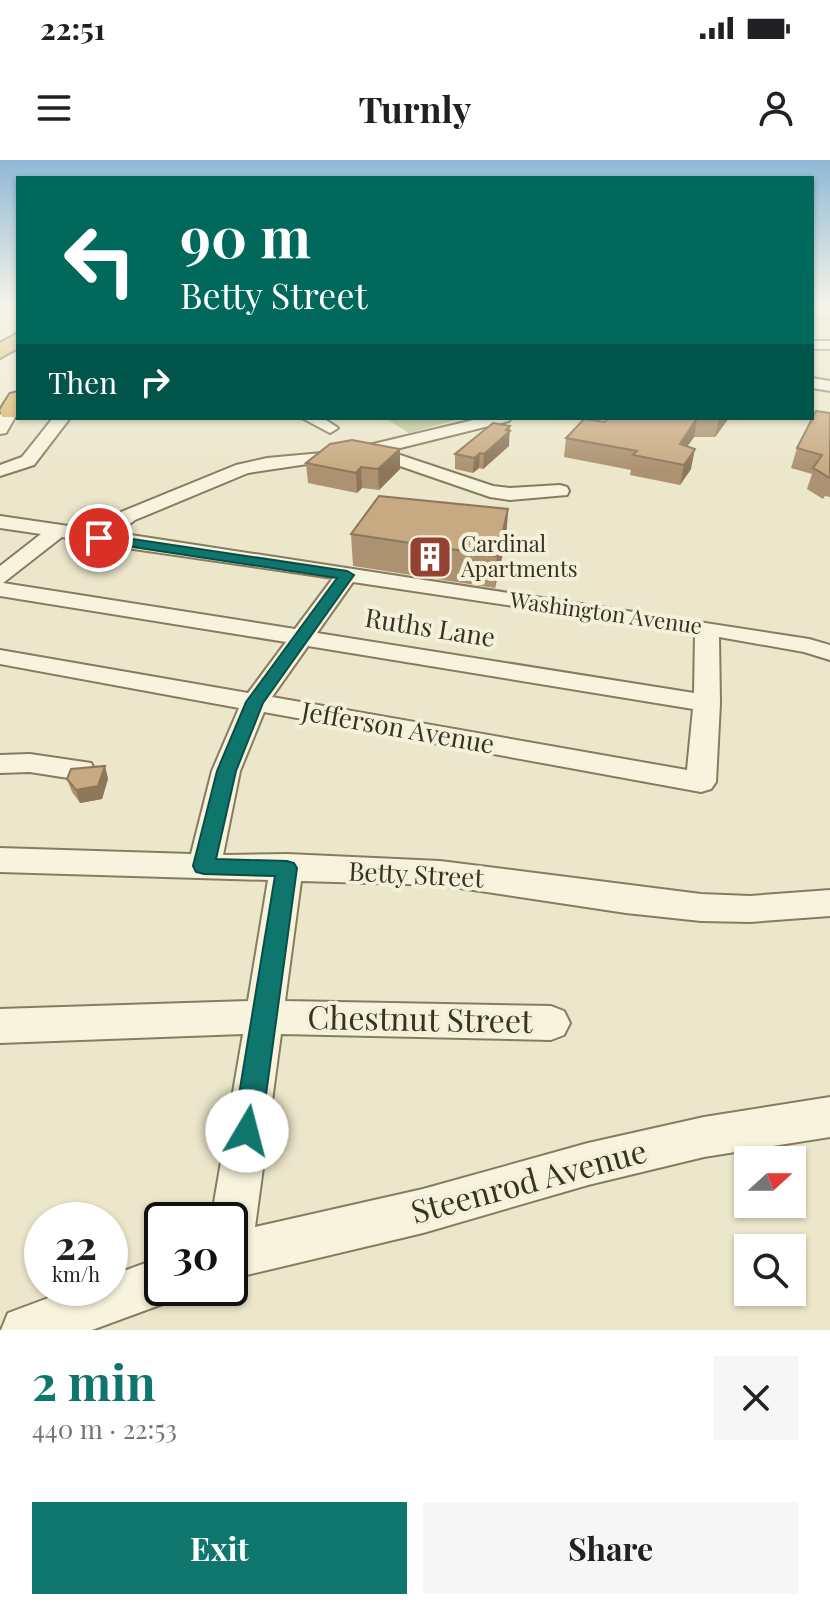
<!DOCTYPE html>
<meta charset="utf-8">
<style>
body{margin:0;font-family:"Playfair Display",serif;background:#f6f6f6;color:#202124;height:100vh;display:flex;flex-direction:column;font-size:30px;white-space:nowrap}
*{box-sizing:border-box;margin:0}
p{font-size:26px;color:#757577}
.icon{flex:none;width:44px;height:44px;fill:none;stroke:currentColor;stroke-width:2;stroke-linecap:round;stroke-linejoin:round}
.map{position:relative;height:1170px;overflow:hidden}
.panel{display:flex;flex-direction:column;background:#fff;flex:1}
.panel>*{flex:none}
.guide{position:absolute;left:16px;top:16px;width:798px;height:244px;border-radius:0px;box-shadow:0 2px 6px #0004;background:#00695c;color:#fff;overflow:hidden}
.needle{width:52px;rotate:69deg}
.tools{position:absolute;left:734px;top:986px;display:grid;gap:16px}
.tools a{display:grid;place-items:center;width:72px;height:72px;border-radius:0px;background:#fff;box-shadow:0 2px 6px #0004;font-size:40px}
.speed{position:absolute;left:24px;top:1042px;display:flex;gap:16px;font-size:40px;font-weight:700;text-align:center}
.speed>*{display:grid;place-content:center;width:104px;height:104px;border-radius:50%;background:#fff;box-shadow:0 2px 6px #0004;line-height:1}
.speed small{font-size:20px;font-weight:400}
.speed .limit{border:4px solid #111;border-radius:12px;background:#fff;color:#111}
.pin{position:absolute;display:grid;place-items:center;width:68px;height:68px;color:#fff;margin:-34px;border:4px solid #fff;border-radius:50%;box-shadow:0 2px 8px #0007}
.me{position:absolute;width:88px;margin:-44px;rotate:8deg;stroke-linejoin:round;filter:drop-shadow(0 0 6px #0008)}
.turn{display:flex;align-items:center;gap:28px;height:168px;padding:0 32px;font-size:36px}
.turn .icon{width:104px;height:104px;stroke-width:2.5}
.turn b{display:block;font-size:56px;line-height:68px}
.then{display:flex;align-items:center;height:76px;padding:0 32px;background:#0003;gap:16px;font-size:30px}
.round{display:grid;place-items:center;flex:none;width:84px;height:84px;border-radius:0px;background:#f6f6f6}
.head{display:flex;align-items:center;justify-content:space-between;height:136px;padding:0 32px}
h1{font-size:48px;font-weight:700;line-height:60px;color:#0f766e}
.action{display:flex;gap:16px;margin-top:auto;padding:16px 32px}
.action a{flex:1;height:92px;border-radius:0px;background:#0f766e;color:#fff;font-size:32px;font-weight:700;line-height:92px;text-align:center}
.action a+a{background:#f6f6f6;color:#202124}
.status{display:flex;justify-content:space-between;align-items:center;height:56px;padding:0 40px;background:#fff;direction:ltr}
.status svg{height:22px;fill:currentColor}
header{display:flex;justify-content:space-between;align-items:center;height:104px;padding:0 32px;background:#fff;font-size:36px;font-weight:700}
.map>svg:first-child{display:block}
.green{fill:#beca9e}
.lines{fill:none;stroke-linecap:round;stroke-linejoin:round}
.river{fill:#aac1be;fill-rule:evenodd}
.minor-casing{stroke:#887b5f;stroke-width:4}
.highway-casing{stroke:#564933;stroke-width:4}
.path{stroke:#887b5f;stroke-width:2;stroke-dasharray:3 2;stroke-linecap:butt}
.minor{fill:#f7f3dd;fill-rule:evenodd}
.highway{fill:#d5b361;fill-rule:evenodd}
.wall{fill:#ac9270}
.shaded-wall{fill:#8c775b}
.building{fill:#c8aa82;stroke:#8c775b;stroke-width:2}
.route{fill:#0f766e;stroke:#0a4d48;stroke-width:2}
.labels{text-anchor:middle;stroke-width:8;stroke-linejoin:round;paint-order:stroke}
.far-poi-label{font-size:22px;fill:#3a3122;stroke:#f4f0d9;text-anchor:start}
.far-street-label{font-size:22px;fill:#3a3122;stroke:#f4f0d9}
.street-label{font-size:26px;fill:#3a3122;stroke:#f4f0d9}
.near-street-label{font-size:32px;fill:#3a3122;stroke:#f4f0d9}
</style>
<div class="status"><b>22:51</b><svg viewBox="0 0 49 12"><path d="M0 12V9h3v3zM5 12V6h3v6zM10 12V3h3v9zM15 12V0h3v12zM26 1h20v11H26zM47 4h2v5h-2z"/></svg></div>
<header><svg class="icon" aria-label="menu" viewBox="0 0 24 24"><path d="M4 6h16M4 12h16M4 18h16"/></svg>Turnly<svg class="icon" aria-label="person" viewBox="0 0 24 24"><circle cx="12" cy="8" r="4"/><path d="M4 21q1-7 8-7t8 7"/></svg></header>
<div class="map">
<svg width="830" height="1170" viewBox="0 0 830 1170">
<rect width="100%" height="100%" fill="#ece7ca"/>
<polygon class="green" points="385,258 463,258 409,273"/>
<g class="lines">
<polygon class="river" points="812,152 830,153 830,161 812,160"/>
<g class="minor-casing">
<g id="minor">
<rect x="812" y="181" width="18" height="8"/>
<polygon points="812,218 830,221 830,231 812,228"/>
<polygon points="10,247 18,252 6,273 0,274 0,255 4,249"/>
<polygon points="53,258 70,258 34,305 0,316 0,305 22,297"/>
<polygon points="302,258 323,258 338,268 330,273"/>
<path d="M482 258H511L509 261 388 291 493 326 510 328 560 325 567 327 569 331 567 335 510 340 490 337 368 295 248 313 135 360 118 373 809 479 830 485V500L804 492 719 477 720 543 716 622 711 629 701 632 264 552 240 611 223 695 287 694 440 701 701 734 750 736 830 730V756L750 762 701 761 626 753 440 725 301 721 285 841 551 846 564 851 570 863 564 875 551 880 281 874 255 1067 423 1029 588 983 704 957 830 937V977L704 997 588 1025 423 1073 230 1119V1060H211L243 874 0 883V849L248 841 268 720 0 712V688L191 694 212 611 239 548 0 504V490L248 533 286 482 0 436V406L41 374 0 368V356L96 370 121 352 236 305 267 298 344 291ZM62 377 99 384 333 418 295 469 3 423ZM353 422 695 473 694 533 317 473ZM308 486 693 549 687 610 272 537Z"/>
<polygon points="30,594 91,603 95,610 91,617 81,620 30,612 0,613 0,595"/>
<polygon points="162,1097 162,1128 183,1128 179,1138 92,1170 1,1170 8,1153 75,1128 110,1128 110,1116"/>
</g>
</g>
<g class="highway-casing">
<g id="highway">
<polygon points="18,173 18,188 0,198 0,183"/>
<polygon points="18,232 18,257 2,257 0,250 10,234"/>
</g>
</g>
<polyline class="path" points="0,148 4,146"/>
<use href="#minor" class="minor"/>
<use href="#highway" class="highway"/>
</g>
<g class="wall">
<polygon points="830,253 830,337 825,336 823,339 807,329 812,314 791,308 797,288"/>
<polygon points="608,258 729,258 715,277 694,277 687,286 691,309 680,325 630,315 631,310 564,297 566,278 605,262"/>
<polygon points="509,286 483,309 479,308 473,313 455,309 455,294"/>
<polygon points="400,289 400,309 379,330 362,328 357,333 308,323 306,303"/>
<polygon points="508,349 506,380 495,428 353,406 351,374"/>
<polygon points="105,606 108,619 102,639 80,643 72,632 67,619"/>
</g>
<g class="shaded-wall">
<polygon points="697,258 694,277 676,303 680,284"/>
<polygon points="719,258 729,258 715,277"/>
<polygon points="510,266 509,286 483,309 484,294"/>
<polygon points="400,289 400,309 379,330 378,309"/>
<polygon points="695,289 691,309 680,325 684,305"/>
<polygon points="480,293 479,308 473,313 474,298"/>
<polygon points="361,307 362,328 357,333 356,313"/>
<polygon points="508,349 506,380 495,428 497,396"/>
<polygon points="105,606 108,619 102,639 80,643 76,630"/>
</g>
<g class="building">
<polygon points="816,251 830,253 830,318 813,308 822,295 797,288"/>
<polygon points="608,258 719,258 697,258 680,284 695,289 684,305 633,295 637,291 566,278 584,259 605,262"/>
<polygon points="493,263 510,266 506,270 510,271 484,294 480,293 474,298 455,294"/>
<polygon points="352,280 400,289 378,309 361,307 356,313 306,303 330,284"/>
<polygon points="379,336 508,349 497,396 351,374"/>
<polygon points="105,606 98,626 76,630 67,619 71,609"/>
</g>
<linearGradient id="sky" x2="0" y2="1"><stop stop-color="#8fb9d7"/><stop offset="0.47" stop-color="#f6f4e7"/><stop offset="1" stop-color="#f6f4e7" stop-opacity="0"/></linearGradient>
<rect width="830" height="310" fill="url(#sky)"/>
<polygon class="route" points="99,374 347,411 354,415 263,543 236,611 216,699 287,701 294,703 297,708 261,971 257,980 247,984 237,980 233,971 275,716 204,714 196,712 193,706 217,611 246,542 337,418 94,381 92,378"/>
<defs>
<g id="building-square" transform="scale(2.3)"><rect x="-9" y="-9" width="18" height="18" rx="4" fill="#934133" stroke="#f4f0d9"/><path d="M-4-6H4V6H1V3H-1V6H-4ZM-2.5-4.3h1.7v1.8h-1.7ZM.8-4.3h1.7v1.8H.8ZM-2.5-1h1.7V.8h-1.7ZM.8-1h1.7V.8H.8Z" fill="#fff"/></g>
</defs>
<g fill-rule="evenodd">
<use href="#building-square" x="430" y="397"/>
</g>
<g class="labels">
<g class="far-poi-label">
<text x="461" y="392">Cardinal<tspan x="461" dy="25">Apartments</tspan></text>
</g>
<g class="far-street-label">
<text transform="translate(606 453) rotate(8)" y="8">Washington Avenue</text>
</g>
<g class="street-label">
<text transform="translate(430 468) rotate(9)" y="9">Ruths Lane</text>
<text transform="translate(398 568) rotate(10)" y="9">Jefferson Avenue</text>
<text transform="translate(416 715) rotate(3)" y="9">Betty Street</text>
</g>
<g class="near-street-label">
<text transform="translate(420 860) rotate(1)" y="11">Chestnut Street</text>
<text transform="translate(529 1022) rotate(-15)" y="11">Steenrod Avenue</text>
</g>
</g>
</svg>
<div class="tools">
<a><svg class="needle" viewBox="-14 -14 28 28"><path d="M0-13l5 13h-10z" fill="#e53935"/><path d="M0 13l5-13h-10z" fill="#757577"/></svg></a>
<a><svg class="icon" aria-label="search" viewBox="0 0 24 24"><circle cx="10" cy="10" r="6"/><path d="M15 15l6 6"/></svg></a>
</div>
<div class="speed"><div>22<small>km/h</small></div><div class="limit">30</div></div>
<div class="pin" style="left:99px;top:378px;background:#d93025"><svg class="icon" aria-label="arrive" viewBox="0 0 24 24"><path d="M6 21V4h12l-3 4 3 4H6"/></svg></div>
<svg class="me" style="left:247px;top:971px" viewBox="-20 -20 40 40"><circle r="19" fill="#fff"/><path d="M0-13L10 11 0 6-10 11z" fill="#0f766e"/></svg>
<div class="guide">
<div class="turn"><svg class="icon" aria-label="left" viewBox="0 0 24 24"><path d="M17 20v-9H6M10 6l-5 5 5 5"/></svg><div><b>90 m</b>Betty Street</div></div>
<div class="then">Then<svg class="icon" aria-label="right" viewBox="0 0 24 24"><path d="M7 20v-9h11M14 6l5 5-5 5"/></svg></div>
</div>
</div>
<section class="panel">
<div class="head"><div><h1>2 min</h1><p>440 m · 22:53</p></div><a class="round"><svg class="icon" aria-label="close" viewBox="0 0 24 24"><path d="M6 6l12 12M18 6L6 18"/></svg></a></div>
<div class="action"><a>Exit</a><a>Share</a></div>
</section>
